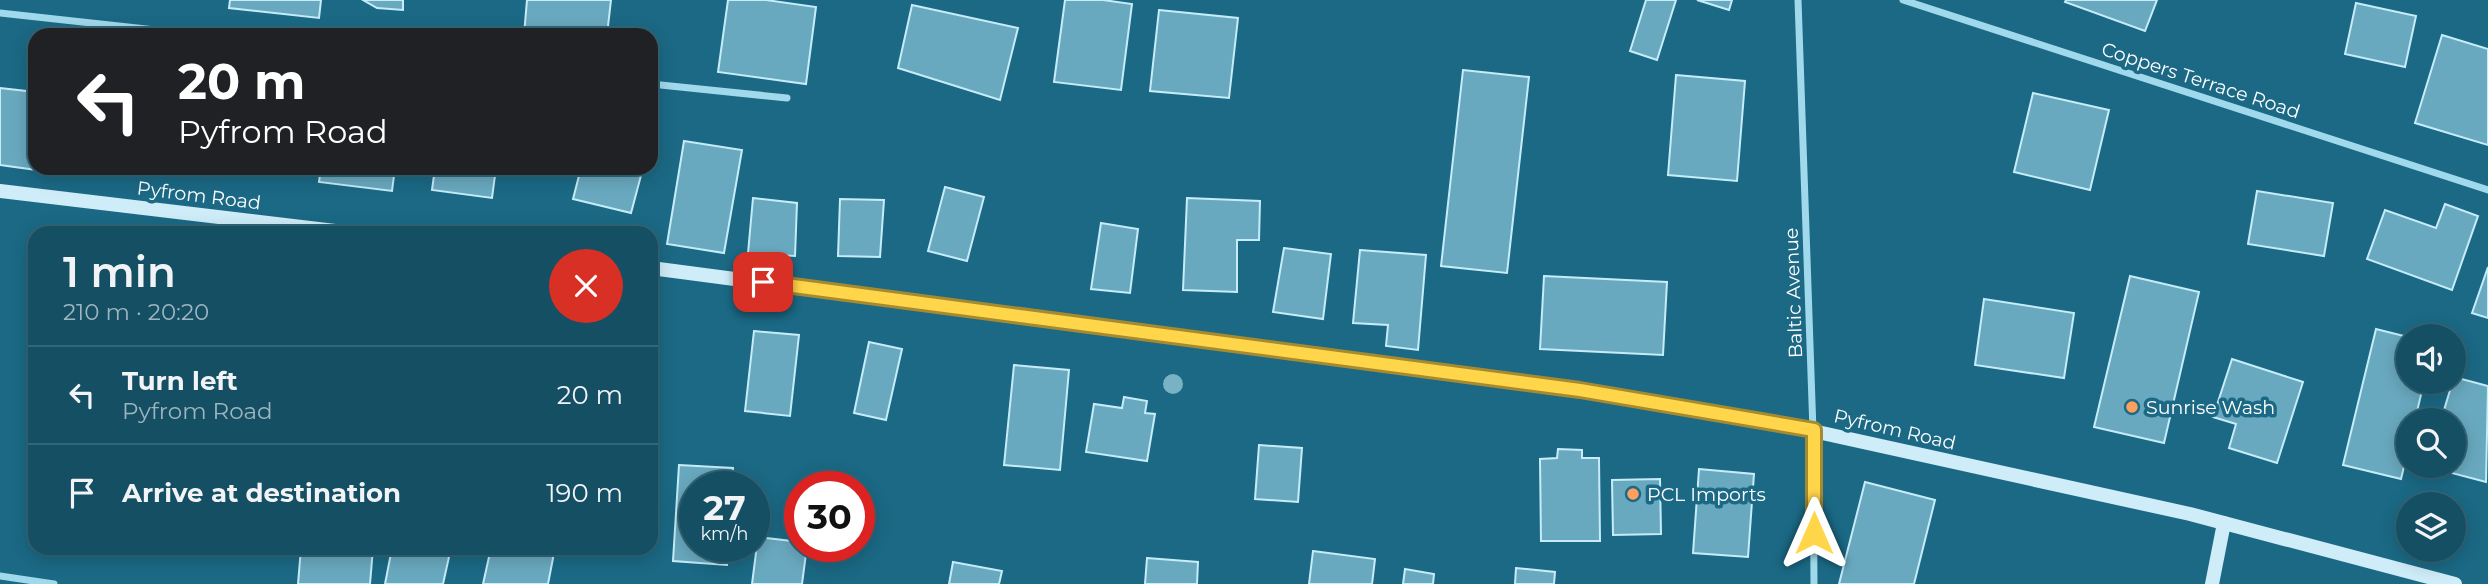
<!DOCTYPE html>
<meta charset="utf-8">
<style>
body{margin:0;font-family:Montserrat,sans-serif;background:#1d566a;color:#f1f3f6;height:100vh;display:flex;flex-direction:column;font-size:26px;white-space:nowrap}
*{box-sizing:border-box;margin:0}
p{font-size:23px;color:#9db5bf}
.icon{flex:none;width:38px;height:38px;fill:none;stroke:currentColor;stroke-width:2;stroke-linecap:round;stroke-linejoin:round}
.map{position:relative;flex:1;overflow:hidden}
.panel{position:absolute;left:28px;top:226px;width:630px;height:329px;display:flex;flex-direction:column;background:#144f64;border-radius:21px;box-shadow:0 4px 18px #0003,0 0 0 2px #336678}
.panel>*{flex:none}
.hud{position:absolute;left:28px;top:28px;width:630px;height:147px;border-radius:21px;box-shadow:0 4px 18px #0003,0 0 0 2px #336678;background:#202124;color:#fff;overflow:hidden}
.tools{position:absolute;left:2396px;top:324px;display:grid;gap:14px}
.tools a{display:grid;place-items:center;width:70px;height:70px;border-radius:50%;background:#144f64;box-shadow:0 4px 18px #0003,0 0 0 2px #336678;font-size:35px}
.speed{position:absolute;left:679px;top:471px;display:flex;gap:14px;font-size:35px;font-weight:700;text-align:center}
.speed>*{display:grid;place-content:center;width:91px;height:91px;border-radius:50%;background:#144f64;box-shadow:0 4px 18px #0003,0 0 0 2px #336678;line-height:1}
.speed small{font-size:18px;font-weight:400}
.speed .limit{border:10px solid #d22;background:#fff;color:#111}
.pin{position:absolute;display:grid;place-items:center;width:60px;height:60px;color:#fff;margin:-30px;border-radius:14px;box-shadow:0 4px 10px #0006}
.me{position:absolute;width:77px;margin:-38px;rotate:0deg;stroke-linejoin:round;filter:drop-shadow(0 0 5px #0008)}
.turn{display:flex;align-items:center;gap:24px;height:147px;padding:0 35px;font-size:32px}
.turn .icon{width:91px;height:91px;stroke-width:2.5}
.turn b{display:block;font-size:49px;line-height:60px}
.round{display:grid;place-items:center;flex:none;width:74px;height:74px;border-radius:37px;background:#1d566a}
.summary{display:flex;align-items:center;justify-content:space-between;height:119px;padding:0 35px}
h1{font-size:42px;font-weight:600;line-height:52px}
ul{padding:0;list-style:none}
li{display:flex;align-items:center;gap:21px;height:98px;padding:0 35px;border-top:2px solid #336678}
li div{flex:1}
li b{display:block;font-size:26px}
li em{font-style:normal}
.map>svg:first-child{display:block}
.building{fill:#69a9bf;stroke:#c6ecf9;stroke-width:2}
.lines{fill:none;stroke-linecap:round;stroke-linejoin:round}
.street{stroke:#a1d9ec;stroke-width:7}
.secondary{stroke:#ceedf8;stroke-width:14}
.tree{fill:#79b1c5}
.route-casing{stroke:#a68a30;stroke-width:18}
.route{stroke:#ffd54a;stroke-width:12}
.poi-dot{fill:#fda05e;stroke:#1b6985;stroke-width:2.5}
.labels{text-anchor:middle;stroke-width:7;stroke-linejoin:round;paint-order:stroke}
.street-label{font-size:19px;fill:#fff;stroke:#1b6985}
.poi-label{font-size:19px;fill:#fff;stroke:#1b6985;text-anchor:start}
</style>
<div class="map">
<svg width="2488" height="584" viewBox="0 0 2488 584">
<rect width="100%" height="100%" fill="#1b6985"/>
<g class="building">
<polygon points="230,0 321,0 319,18 229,8"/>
<polygon points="363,0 403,0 403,10 377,8"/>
<polygon points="527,0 611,0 607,35 524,35"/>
<polygon points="728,0 766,0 816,7 806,84 718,72"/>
<polygon points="1065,0 1103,0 1132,4 1121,90 1054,82"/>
<polygon points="1646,0 1676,0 1657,60 1630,51"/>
<polygon points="1697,0 1732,0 1729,10"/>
<polygon points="2066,0 2157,0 2145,31 2065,2"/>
<polygon points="2356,3 2416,16 2405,67 2345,54"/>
<polygon points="912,5 1018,28 1000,100 898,68"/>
<polygon points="1159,10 1238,18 1229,98 1150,91"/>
<polygon points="2442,35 2488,49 2488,145 2415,123"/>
<polygon points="1463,70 1529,77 1507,273 1441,266"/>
<polygon points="1676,75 1745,81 1737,181 1668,175"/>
<polygon points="0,88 35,92 35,168 51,168 51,172 0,165"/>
<polygon points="2033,93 2109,110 2090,190 2014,172"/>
<polygon points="684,141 742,150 724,253 667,244"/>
<polygon points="321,168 395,168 392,191 319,182"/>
<polygon points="435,168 496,168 492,198 432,190"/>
<polygon points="581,168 643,168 631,213 573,199"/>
<polygon points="945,187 984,197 967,261 928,251"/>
<polygon points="2257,191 2333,203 2324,256 2248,244"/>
<polygon points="753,198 797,203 795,256 748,253"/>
<polygon points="1187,198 1260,201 1259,240 1237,240 1237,292 1183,290"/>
<polygon points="840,199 884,200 880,257 838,256"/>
<polygon points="2445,204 2478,216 2452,290 2367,259 2385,210 2436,228"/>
<polygon points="1101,223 1138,229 1130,293 1091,289"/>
<polygon points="1284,248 1331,254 1323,319 1273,312"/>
<polygon points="1360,250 1426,255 1418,350 1386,346 1388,325 1353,323"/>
<polygon points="2488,267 2488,318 2472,313"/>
<polygon points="1544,276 1667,282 1663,355 1540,349"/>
<polygon points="2130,276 2199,292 2164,443 2094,427"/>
<polygon points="1984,299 2074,313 2064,378 1975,365"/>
<polygon points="2376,329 2408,337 2408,382 2424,382 2415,420 2408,420 2408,450 2401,479 2343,465"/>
<polygon points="754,331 799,335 790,416 745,411"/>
<polygon points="869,342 902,349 886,420 854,413"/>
<polygon points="2232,359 2303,382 2277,463 2229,448 2236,424 2213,417"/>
<polygon points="1014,365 1069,370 1060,470 1004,465"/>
<polygon points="2454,377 2488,386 2486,482 2429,467 2430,466 2454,466 2454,420 2441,420"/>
<polygon points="1124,397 1147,401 1145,413 1155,414 1147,461 1086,452 1094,404 1122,408"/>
<polygon points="1259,445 1302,448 1298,502 1255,499"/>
<polygon points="1558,449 1582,450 1582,458 1599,458 1600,541 1541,541 1540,459 1557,458"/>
<polygon points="679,465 733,468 732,486 695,486 695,546 728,546 727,565 673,561"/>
<polygon points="1699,469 1754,474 1748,557 1693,553"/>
<polygon points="1660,479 1661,534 1613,535 1612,480"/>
<polygon points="1865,482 1935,500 1914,584 1839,584"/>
<polygon points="758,537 800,542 800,546 807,546 802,584 752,584"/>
<polygon points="301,548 346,552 347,548 373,548 370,584 298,584"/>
<polygon points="392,548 451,548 443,584 385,584"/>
<polygon points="491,548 555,548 548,584 483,584"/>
<polygon points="1313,551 1375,559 1372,584 1309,584"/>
<polygon points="1147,558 1198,562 1197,584 1145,584"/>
<polygon points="953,562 1002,571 999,584 949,584"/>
<polygon points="1516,568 1555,572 1554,584 1515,584"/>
<polygon points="1405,569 1434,574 1433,584 1403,584"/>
</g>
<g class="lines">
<g class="street">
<polyline points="1798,0 1813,431 1814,584"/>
<polyline points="1903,0 2488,190"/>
<polyline points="0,13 201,35"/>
<polyline points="651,84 787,98"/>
<polyline points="0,576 54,584"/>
</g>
<g class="secondary">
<polyline points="0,191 352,233"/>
<polyline points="651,268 1580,390 1813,431 2190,514 2455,584"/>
<polyline points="2212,584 2224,523"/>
</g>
</g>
<circle class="tree" cx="1173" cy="384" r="10"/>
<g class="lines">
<g class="route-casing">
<polyline id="route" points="763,282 1580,390 1814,430 1814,533"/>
</g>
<use href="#route" class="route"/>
</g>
<g class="poi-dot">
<circle cx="2132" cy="407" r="7"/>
<circle cx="1633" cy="494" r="7"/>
</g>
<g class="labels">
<g class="street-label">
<text transform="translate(2201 80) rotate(18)" y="7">Coppers Terrace Road</text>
<text transform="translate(199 195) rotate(7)" y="7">Pyfrom Road</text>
<text transform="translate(1793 293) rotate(-92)" y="7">Baltic Avenue</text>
<text transform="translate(1895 429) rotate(13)" y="7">Pyfrom Road</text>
</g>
<g class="poi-label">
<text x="2146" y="414">Sunrise Wash</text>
<text x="1647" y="501">PCL Imports</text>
</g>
</g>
</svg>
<div class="tools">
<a><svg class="icon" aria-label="sound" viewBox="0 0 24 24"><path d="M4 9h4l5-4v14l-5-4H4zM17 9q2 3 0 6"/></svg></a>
<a><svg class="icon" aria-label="search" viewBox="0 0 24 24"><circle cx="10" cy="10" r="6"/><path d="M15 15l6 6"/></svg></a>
<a><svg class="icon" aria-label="layers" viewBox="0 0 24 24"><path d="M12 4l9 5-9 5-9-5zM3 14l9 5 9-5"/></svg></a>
</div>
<div class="speed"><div>27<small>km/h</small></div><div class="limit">30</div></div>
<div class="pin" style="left:763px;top:282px;background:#d93025"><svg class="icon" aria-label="arrive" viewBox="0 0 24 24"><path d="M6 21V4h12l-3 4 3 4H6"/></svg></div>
<svg class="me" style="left:1814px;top:533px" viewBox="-20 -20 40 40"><path d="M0-17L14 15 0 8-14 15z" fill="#ffd54a" stroke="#fff" stroke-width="4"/></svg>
<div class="hud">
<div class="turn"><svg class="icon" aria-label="left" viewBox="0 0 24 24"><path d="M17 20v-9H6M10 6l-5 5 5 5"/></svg><div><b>20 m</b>Pyfrom Road</div></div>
</div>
<section class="panel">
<div class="summary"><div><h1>1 min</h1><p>210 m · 20:20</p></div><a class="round" style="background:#d93025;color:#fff"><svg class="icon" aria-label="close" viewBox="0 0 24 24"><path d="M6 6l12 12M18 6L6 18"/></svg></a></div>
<ul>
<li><svg class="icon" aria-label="left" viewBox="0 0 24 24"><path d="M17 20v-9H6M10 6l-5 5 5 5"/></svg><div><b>Turn left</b><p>Pyfrom Road</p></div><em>20 m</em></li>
<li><svg class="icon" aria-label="arrive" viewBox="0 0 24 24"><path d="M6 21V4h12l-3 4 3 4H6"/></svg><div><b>Arrive at destination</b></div><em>190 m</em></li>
</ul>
</section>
</div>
